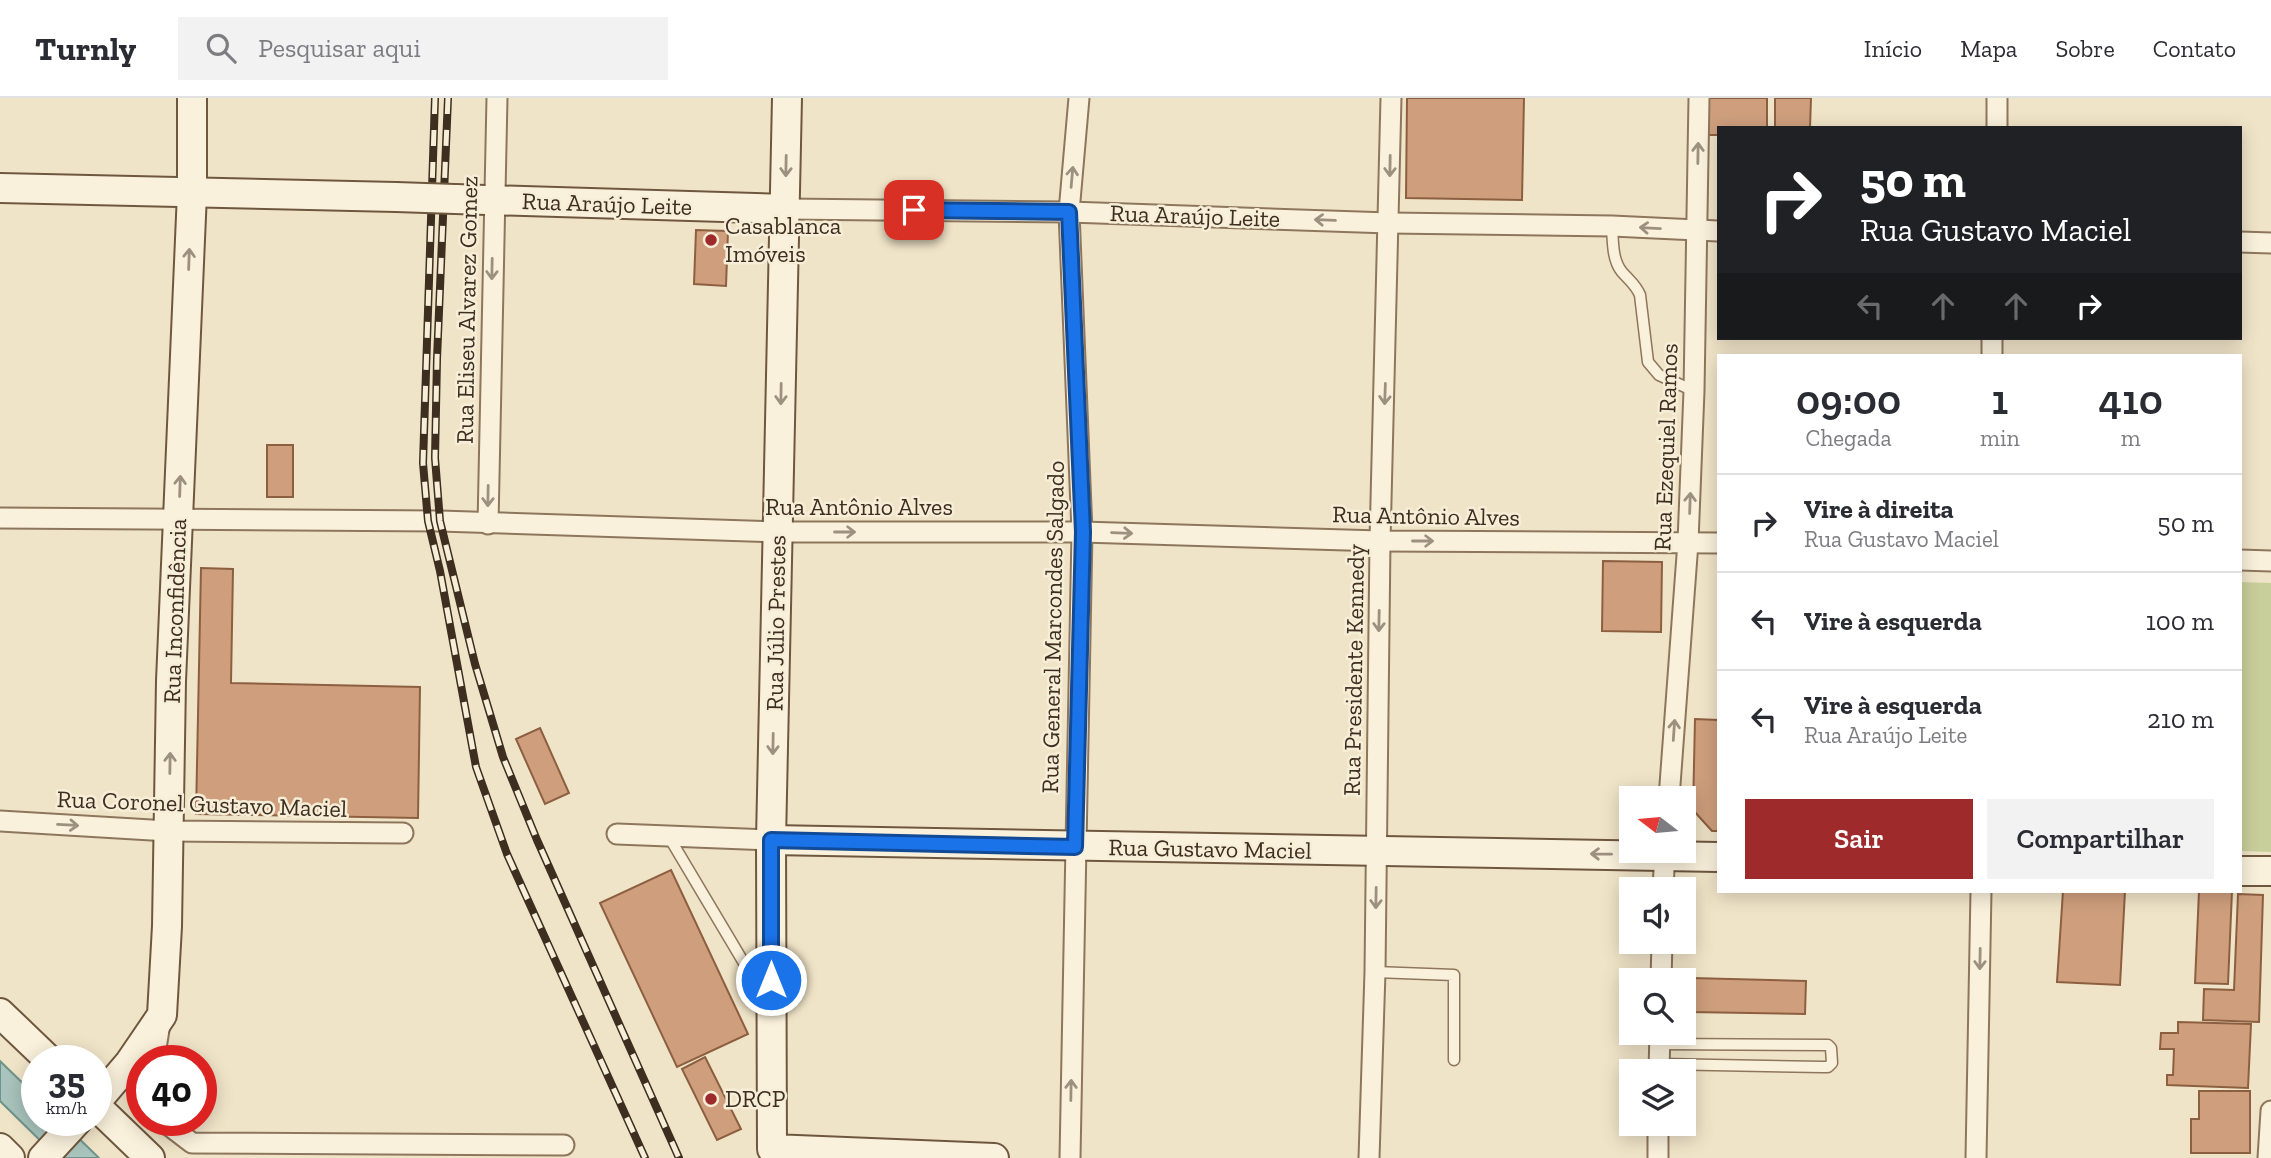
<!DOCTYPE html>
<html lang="pt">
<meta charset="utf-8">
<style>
body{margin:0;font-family:"Zilla Slab",serif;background:#f2f2f3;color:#2b2b33;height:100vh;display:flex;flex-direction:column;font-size:26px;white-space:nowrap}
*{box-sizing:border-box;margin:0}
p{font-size:23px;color:#7c7c81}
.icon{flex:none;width:38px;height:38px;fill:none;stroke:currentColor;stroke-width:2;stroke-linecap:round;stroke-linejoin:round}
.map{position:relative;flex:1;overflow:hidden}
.sheet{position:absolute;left:1717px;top:256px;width:525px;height:539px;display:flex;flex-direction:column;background:#fff;border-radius:0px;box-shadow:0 4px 18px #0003}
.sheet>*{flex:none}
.hud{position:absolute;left:1717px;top:28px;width:525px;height:214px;border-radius:0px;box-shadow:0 4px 18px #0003;background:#202124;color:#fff;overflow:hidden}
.needle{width:46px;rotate:286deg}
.controls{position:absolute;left:1619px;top:688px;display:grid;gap:14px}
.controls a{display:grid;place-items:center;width:77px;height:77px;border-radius:0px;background:#fff;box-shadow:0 4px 18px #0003;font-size:35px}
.speed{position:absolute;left:21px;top:947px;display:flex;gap:14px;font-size:35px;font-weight:700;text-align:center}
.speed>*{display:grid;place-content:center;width:91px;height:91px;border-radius:50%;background:#fff;box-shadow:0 4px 18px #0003;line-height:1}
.speed small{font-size:18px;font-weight:400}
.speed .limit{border:10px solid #d22;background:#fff;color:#111}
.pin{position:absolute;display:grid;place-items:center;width:60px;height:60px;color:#fff;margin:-30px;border-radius:14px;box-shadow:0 4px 10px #0006}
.me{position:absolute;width:77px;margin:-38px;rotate:0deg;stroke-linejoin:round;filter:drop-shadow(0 0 5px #0008)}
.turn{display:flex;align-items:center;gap:24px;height:147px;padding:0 28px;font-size:32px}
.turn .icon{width:91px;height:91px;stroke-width:2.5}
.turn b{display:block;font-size:49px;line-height:60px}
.lanes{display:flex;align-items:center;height:66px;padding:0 28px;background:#0003;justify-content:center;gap:35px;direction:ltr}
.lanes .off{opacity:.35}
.eta{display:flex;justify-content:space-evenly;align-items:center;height:119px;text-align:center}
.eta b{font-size:42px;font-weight:600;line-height:49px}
.cta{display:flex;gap:14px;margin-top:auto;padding:14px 28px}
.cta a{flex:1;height:80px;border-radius:0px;background:#9e2a2b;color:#fff;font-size:28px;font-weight:600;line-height:80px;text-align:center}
.cta a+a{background:#f2f2f3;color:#2b2b33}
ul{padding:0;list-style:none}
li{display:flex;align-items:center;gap:21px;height:98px;padding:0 28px;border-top:2px solid #e1e1e2}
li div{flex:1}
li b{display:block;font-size:26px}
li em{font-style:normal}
header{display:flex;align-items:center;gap:42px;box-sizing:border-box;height:98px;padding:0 35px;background:#fff;border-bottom:2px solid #e1e1e2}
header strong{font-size:33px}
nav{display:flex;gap:38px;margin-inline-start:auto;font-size:24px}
.search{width:490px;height:63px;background:#f2f2f3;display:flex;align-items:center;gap:18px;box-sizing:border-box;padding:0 24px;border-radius:0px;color:#7c7c81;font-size:26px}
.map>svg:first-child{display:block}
.green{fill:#c9cf9b}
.water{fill:#a9c4bc;stroke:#6f938a;stroke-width:2}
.building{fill:#cf9f7d;stroke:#8d5f41;stroke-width:2}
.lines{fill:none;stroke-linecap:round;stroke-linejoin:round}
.lane-casing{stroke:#8d765c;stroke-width:13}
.street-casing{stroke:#8d765c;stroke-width:23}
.secondary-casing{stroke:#6f573f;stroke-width:32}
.lane{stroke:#faf1dc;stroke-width:10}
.street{stroke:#faf1dc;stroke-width:19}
.secondary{stroke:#faf1dc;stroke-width:28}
.rail-casing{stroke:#3d2e20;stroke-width:8}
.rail{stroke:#f7eed8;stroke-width:5;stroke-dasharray:16;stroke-linecap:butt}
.secondary-bridge-casing{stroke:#6f573f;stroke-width:32;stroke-linecap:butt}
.secondary-bridge{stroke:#faf1dc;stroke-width:28}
.oneway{stroke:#9c907e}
.route-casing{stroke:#114b97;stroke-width:18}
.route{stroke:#1a73e8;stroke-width:12}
.poi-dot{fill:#9e2a2b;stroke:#f7eed8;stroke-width:2.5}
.labels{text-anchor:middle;stroke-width:5;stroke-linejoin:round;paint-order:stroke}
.street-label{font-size:24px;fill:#3d2e20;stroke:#f7eed8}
.poi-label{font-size:24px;fill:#3d2e20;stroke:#f7eed8;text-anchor:start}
</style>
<header>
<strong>Turnly</strong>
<div class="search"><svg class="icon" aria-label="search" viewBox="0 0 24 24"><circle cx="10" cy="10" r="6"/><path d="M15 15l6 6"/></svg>Pesquisar aqui</div>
<nav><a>Início</a><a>Mapa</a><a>Sobre</a><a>Contato</a></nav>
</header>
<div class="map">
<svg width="2271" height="1060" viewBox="0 0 2271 1060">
<rect width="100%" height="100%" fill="#f0e4c8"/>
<polygon class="green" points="2240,484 2271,485 2271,754 2240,753"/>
<polygon class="water" points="0,963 37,999 37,1022 60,1022 99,1060 58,1060 0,1003"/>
<g class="building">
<polygon points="1407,0 1524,0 1522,102 1406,100"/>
<polygon points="1709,0 1767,0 1767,30 1718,30 1718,37 1708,37"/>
<polygon points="1775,0 1811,0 1810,30 1775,30"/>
<polygon points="696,132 728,133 726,188 694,186"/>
<rect x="267" y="347" width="26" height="52"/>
<polygon points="1603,463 1662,464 1661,534 1602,533"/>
<polygon points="201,470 233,471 231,585 420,589 418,720 196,716"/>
<polygon points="1695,621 1718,622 1718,733 1712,733 1693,712"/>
<polygon points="540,630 569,695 545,706 516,641"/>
<polygon points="671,772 748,936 677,969 600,805"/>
<polygon points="2063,793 2125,793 2120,887 2057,884"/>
<polygon points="2199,793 2232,793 2228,886 2195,885"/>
<polygon points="2238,796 2263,797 2259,924 2203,922 2204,891 2234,892"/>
<polygon points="1691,880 1806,883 1805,916 1690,914"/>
<polygon points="2178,924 2251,926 2248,990 2167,987 2167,977 2173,977 2174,951 2160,951 2161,935 2178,935"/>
<polygon points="705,959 741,1031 717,1042 682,971"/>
<polygon points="2199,993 2250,993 2250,1055 2191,1055 2191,1021 2199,1021"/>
</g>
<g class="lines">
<g class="lane-casing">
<g id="lane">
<path d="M1612 128C1613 143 1612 162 1622 174 1629 182 1636 187 1640 197L1648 264 1659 277 1694 293"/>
<polyline points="669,739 763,897"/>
<polyline points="1375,874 1454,877 1454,962"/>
<polyline points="1660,966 1823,969 1828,969 1832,965 1831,950 1828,947 1660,946"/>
</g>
</g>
<g class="street-casing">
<g id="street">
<polyline points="1997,30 1997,0"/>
<polyline points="786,111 1069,114 1389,125 1612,128 1718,133"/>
<polyline points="2240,144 2271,145"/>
<polyline points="1992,257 1992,240"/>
<polyline points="0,420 440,423 777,434 1082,434 1380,443 1718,445"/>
<polyline points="488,426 497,0"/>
<polyline points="2240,462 2271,463"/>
<polyline points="1669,700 1688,444 1694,293 1699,0"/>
<polyline points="0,723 168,733 403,735"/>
<polyline points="617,736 771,742"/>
<polyline points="1663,791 1665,752"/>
<polyline points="1661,882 1662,844"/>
<polyline points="154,962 160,926"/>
<polyline points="1659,973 1660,934"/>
<polyline points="162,1022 192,1045 564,1047"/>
<polyline points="1070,1060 1082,434 1069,114 1079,0"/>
<polyline points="1369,1060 1375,874 1380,443 1391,0"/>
<polyline points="1658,1060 1658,1026"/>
<polyline points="1976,1060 1981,793"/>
<polyline points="2268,1060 2271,1013"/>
</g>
</g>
<g class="secondary-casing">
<g id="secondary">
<polyline points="787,0 771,742 772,1051 994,1060"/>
<polyline points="0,90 396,99"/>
<polyline points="455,101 786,111"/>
<polyline points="771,742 1718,759"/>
<polyline points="2240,773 2271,773"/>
<polyline points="0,915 49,962"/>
<polyline points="96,1004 130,964 162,917 167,828 171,583 192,95 192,0"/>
<polyline points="96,1008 150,1060"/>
<polyline points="0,1050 10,1060"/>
<polyline points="43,1060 78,1022"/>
</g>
</g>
<use href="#lane" class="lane"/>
<use href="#street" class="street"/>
<use href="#secondary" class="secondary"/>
<g class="rail-casing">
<g id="rail">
<polyline points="435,0 423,365 428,423 440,473 476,669 507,756 645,1060"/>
<polyline points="448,0 437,261 435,360 440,423 475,566 503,659 537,742 679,1060"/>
</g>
</g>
<use href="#rail" class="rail"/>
<g class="secondary-bridge-casing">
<polyline id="secondary-bridge" points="396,99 455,101"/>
</g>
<use href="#secondary-bridge" class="secondary-bridge"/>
</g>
<defs><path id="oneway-shaft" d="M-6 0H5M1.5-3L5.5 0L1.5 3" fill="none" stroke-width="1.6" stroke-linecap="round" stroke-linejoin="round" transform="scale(1.75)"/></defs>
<g class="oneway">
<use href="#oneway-shaft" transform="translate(1698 55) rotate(-89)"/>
<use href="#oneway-shaft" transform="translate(786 68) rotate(91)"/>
<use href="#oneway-shaft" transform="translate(1390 68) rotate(91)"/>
<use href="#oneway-shaft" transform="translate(1072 79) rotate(-85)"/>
<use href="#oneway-shaft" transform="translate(1325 122) rotate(-178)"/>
<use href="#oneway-shaft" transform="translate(1650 130) rotate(-177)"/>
<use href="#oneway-shaft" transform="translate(189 161) rotate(-88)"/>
<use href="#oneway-shaft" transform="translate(492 171) rotate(91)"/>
<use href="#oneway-shaft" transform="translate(781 296) rotate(91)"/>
<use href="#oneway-shaft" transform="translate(1385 296) rotate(92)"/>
<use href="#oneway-shaft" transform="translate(180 388) rotate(-88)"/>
<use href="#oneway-shaft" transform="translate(488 398) rotate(91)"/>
<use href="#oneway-shaft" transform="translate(1690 405) rotate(-88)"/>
<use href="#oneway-shaft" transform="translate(845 434)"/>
<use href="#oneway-shaft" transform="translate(1122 435) rotate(2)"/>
<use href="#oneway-shaft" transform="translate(1423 443)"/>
<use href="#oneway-shaft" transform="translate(1379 523) rotate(91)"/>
<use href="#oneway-shaft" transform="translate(1674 632) rotate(-86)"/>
<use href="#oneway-shaft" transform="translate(773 646) rotate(91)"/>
<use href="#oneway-shaft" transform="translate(170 665) rotate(-89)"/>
<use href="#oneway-shaft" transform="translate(68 727) rotate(3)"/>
<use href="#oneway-shaft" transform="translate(1601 756) rotate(-179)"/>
<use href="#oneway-shaft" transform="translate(1376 800) rotate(91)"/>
<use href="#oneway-shaft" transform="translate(1980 861) rotate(91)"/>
<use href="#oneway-shaft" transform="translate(1071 992) rotate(-89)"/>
</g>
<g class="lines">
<g class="route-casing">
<polyline id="route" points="771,882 771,742 1075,749 1083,434 1069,114 914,112"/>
</g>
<use href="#route" class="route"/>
</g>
<g class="poi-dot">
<circle cx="711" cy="142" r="7"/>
<circle cx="711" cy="1001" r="7"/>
</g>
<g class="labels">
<g class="street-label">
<text transform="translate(607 106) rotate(2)" y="8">Rua Araújo Leite</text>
<text transform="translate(1195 118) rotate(2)" y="8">Rua Araújo Leite</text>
<text transform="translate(467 212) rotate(-89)" y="8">Rua Eliseu Alvarez Gomez</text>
<text transform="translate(1666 349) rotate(-88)" y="8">Rua Ezequiel Ramos</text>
<text x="859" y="417">Rua Antônio Alves</text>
<text transform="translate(1426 418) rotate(1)" y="8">Rua Antônio Alves</text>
<text transform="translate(175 513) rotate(-88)" y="8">Rua Inconfidência</text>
<text transform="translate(776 525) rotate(-89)" y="8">Rua Júlio Prestes</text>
<text transform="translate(1053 529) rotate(-89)" y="8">Rua General Marcondes Salgado</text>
<text transform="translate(1354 572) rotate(-89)" y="8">Rua Presidente Kennedy</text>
<text transform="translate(202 706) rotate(2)" y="8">Rua Coronel Gustavo Maciel</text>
<text transform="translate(1210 751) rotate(1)" y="8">Rua Gustavo Maciel</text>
</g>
<g class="poi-label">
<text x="725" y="136">Casablanca<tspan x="725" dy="28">Imóveis</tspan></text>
<text x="725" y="1009">DRCP</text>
</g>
</g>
</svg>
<div class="controls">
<a><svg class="needle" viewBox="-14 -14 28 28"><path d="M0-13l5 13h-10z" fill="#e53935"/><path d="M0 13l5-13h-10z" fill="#7c7c81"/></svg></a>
<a><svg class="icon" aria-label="sound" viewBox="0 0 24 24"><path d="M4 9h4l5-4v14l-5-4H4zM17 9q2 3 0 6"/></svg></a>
<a><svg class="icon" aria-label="search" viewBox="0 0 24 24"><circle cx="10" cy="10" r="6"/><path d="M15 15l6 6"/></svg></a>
<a><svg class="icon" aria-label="layers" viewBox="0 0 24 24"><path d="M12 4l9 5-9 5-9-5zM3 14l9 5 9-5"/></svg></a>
</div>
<div class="speed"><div>35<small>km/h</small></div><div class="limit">40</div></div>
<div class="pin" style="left:914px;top:112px;background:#d93025"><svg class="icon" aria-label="arrive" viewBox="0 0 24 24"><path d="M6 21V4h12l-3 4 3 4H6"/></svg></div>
<svg class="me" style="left:771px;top:882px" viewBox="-20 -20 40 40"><circle r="17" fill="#1a73e8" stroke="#fff" stroke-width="3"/><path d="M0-11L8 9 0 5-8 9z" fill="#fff"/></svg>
<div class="hud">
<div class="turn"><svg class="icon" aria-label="right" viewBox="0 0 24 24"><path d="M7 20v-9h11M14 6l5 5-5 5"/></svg><div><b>50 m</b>Rua Gustavo Maciel</div></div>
<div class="lanes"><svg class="icon off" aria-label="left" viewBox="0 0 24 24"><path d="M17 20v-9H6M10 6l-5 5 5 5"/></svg><svg class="icon off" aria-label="ahead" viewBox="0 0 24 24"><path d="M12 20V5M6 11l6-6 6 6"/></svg><svg class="icon off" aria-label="ahead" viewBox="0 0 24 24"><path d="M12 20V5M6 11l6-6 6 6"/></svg><svg class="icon" aria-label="right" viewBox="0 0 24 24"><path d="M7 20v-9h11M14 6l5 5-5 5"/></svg></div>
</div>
<section class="sheet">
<div class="eta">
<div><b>09:00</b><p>Chegada</p></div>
<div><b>1</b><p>min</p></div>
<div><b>410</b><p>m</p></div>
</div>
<ul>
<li><svg class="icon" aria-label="right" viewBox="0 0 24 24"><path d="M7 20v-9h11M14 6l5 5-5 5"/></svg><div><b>Vire à direita</b><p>Rua Gustavo Maciel</p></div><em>50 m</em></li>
<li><svg class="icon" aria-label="left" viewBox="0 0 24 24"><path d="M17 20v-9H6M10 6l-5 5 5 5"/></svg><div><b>Vire à esquerda</b></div><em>100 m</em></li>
<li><svg class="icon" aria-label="left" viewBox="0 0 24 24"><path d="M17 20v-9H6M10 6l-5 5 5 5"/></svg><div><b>Vire à esquerda</b><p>Rua Araújo Leite</p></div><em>210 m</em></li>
</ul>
<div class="cta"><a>Sair</a><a>Compartilhar</a></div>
</section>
</div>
